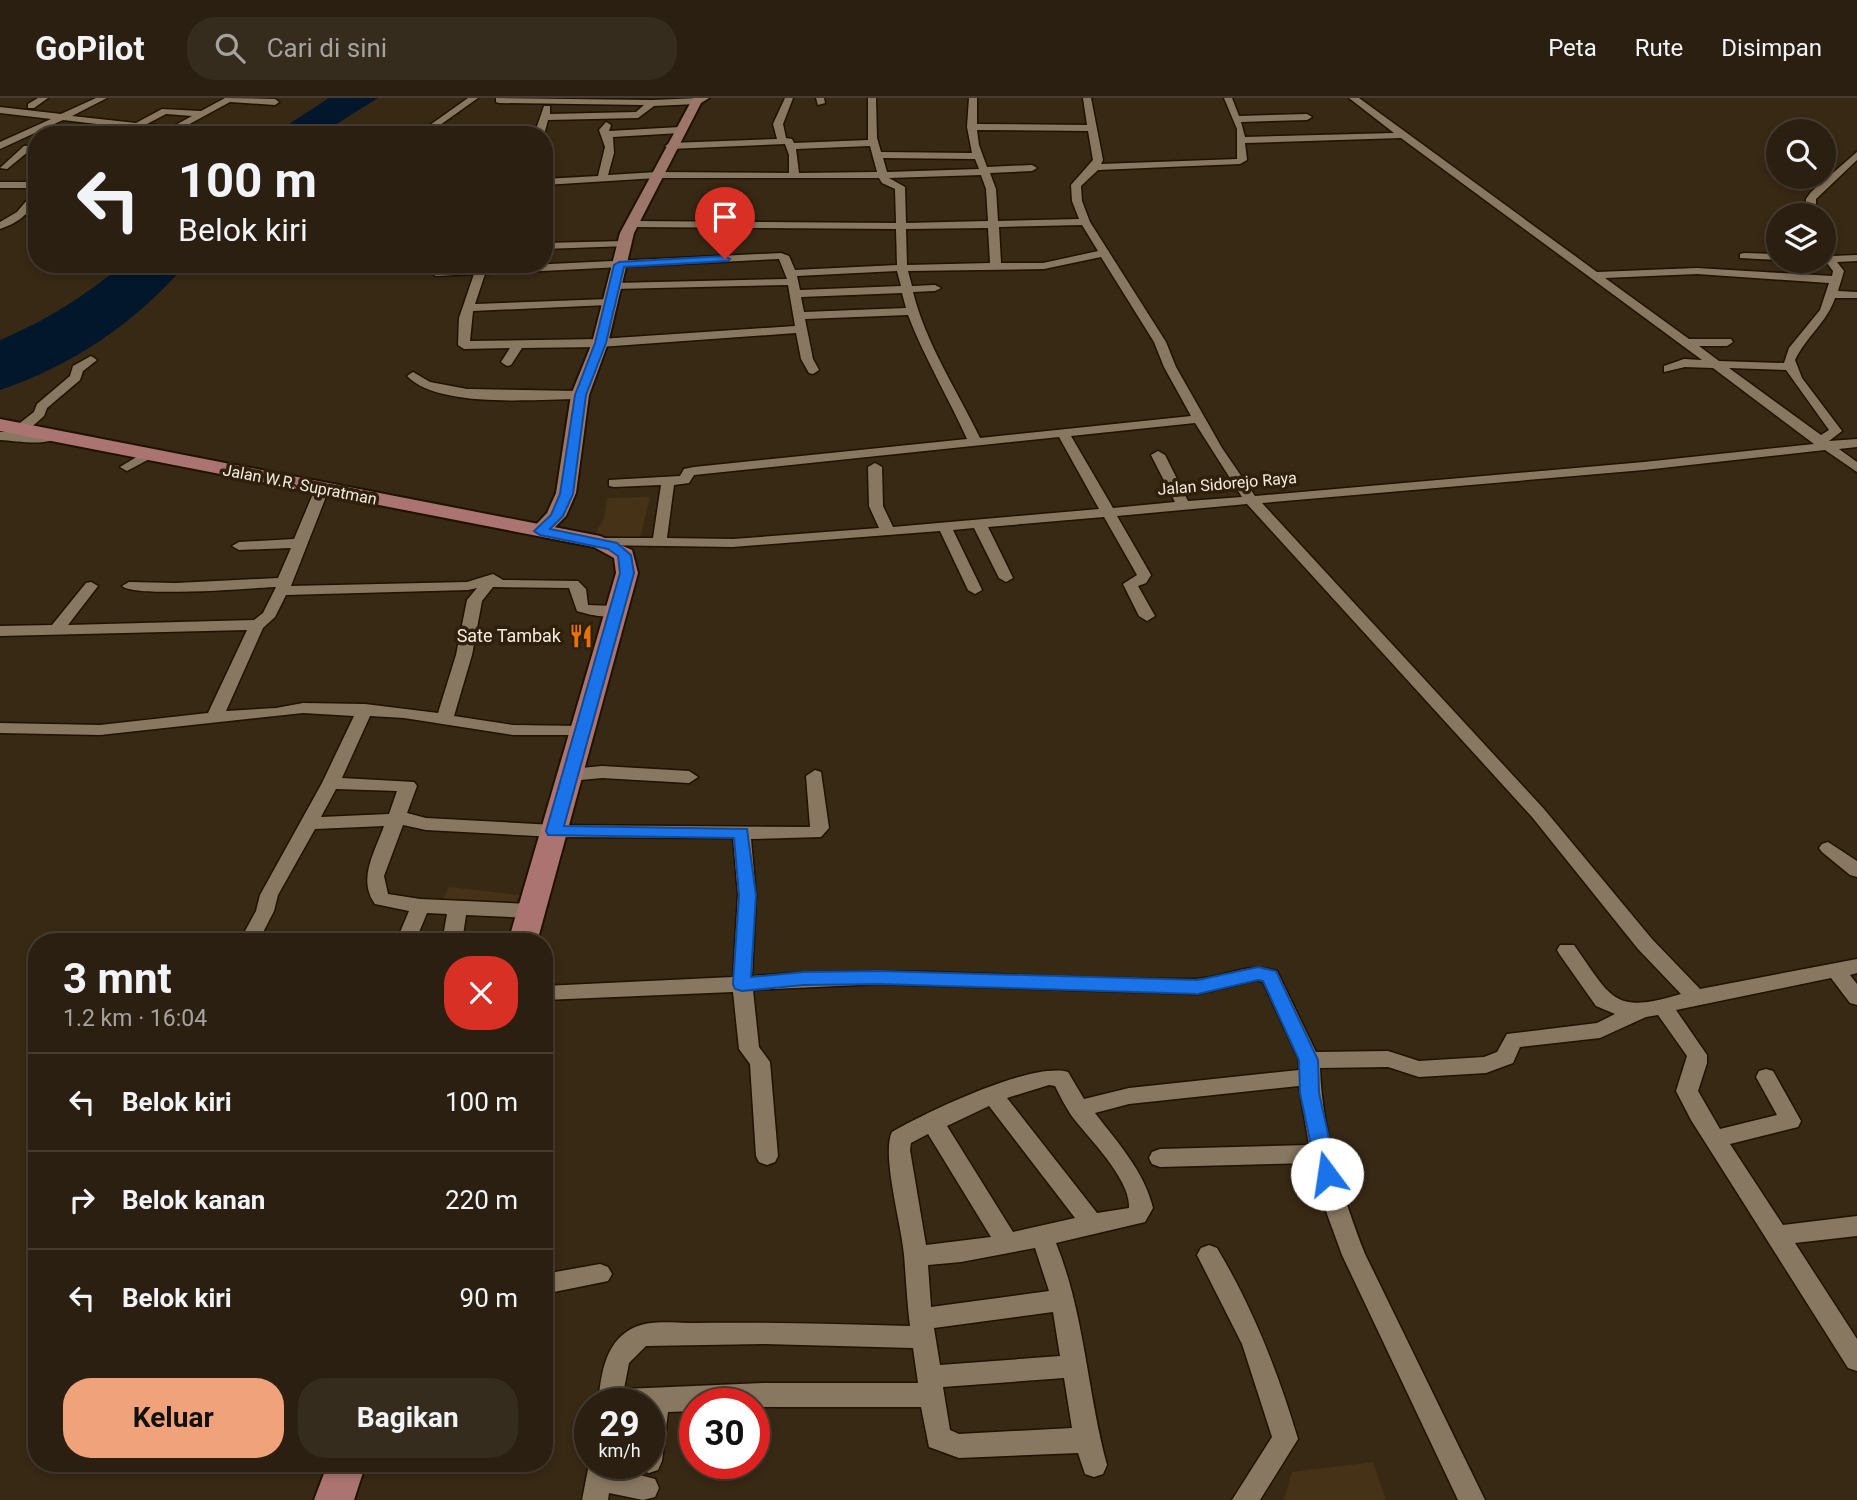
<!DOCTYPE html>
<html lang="id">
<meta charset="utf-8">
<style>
body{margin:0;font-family:Roboto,sans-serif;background:#362c1e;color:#f1f3f6;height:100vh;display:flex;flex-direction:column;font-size:26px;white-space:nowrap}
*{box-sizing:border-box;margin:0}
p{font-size:23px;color:#a5a29f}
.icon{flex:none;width:38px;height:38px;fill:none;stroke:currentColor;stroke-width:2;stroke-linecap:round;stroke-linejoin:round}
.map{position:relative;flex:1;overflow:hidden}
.panel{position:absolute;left:28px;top:835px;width:525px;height:539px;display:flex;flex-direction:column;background:#2a1f10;border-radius:28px;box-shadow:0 4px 10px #0003,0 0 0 2px #463d30}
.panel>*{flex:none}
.guide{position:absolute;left:28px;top:28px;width:525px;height:147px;border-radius:28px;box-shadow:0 4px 10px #0003,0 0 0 2px #463d30;background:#2a1f10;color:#f1f3f6;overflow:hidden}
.fabs{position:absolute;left:1766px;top:21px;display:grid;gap:14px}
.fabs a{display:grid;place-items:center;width:70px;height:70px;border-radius:50%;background:#2a1f10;box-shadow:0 4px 10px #0003,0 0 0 2px #463d30;font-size:35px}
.speed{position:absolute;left:574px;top:1290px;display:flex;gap:14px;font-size:35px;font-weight:700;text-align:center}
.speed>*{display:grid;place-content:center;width:91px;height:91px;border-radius:50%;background:#2a1f10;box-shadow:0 4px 10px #0003,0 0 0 2px #463d30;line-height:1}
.speed small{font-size:18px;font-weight:400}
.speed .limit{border:10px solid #d22;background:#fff;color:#111}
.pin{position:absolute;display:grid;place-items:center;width:60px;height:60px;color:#fff;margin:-72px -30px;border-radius:50% 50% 50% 0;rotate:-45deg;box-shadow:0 0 7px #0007}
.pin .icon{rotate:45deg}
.me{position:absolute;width:77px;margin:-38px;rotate:346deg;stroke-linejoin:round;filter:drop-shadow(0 0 5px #0008)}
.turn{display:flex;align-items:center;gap:24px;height:147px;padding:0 35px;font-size:32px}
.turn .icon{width:91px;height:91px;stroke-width:2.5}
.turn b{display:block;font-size:49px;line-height:60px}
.round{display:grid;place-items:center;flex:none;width:74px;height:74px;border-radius:28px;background:#362c1e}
.headline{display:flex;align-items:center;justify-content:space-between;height:119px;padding:0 35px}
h1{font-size:42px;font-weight:700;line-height:52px}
.action{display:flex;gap:14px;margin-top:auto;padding:14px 35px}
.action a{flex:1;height:80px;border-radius:28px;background:#f0a27a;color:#111;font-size:28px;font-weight:700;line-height:80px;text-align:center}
.action a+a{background:#362c1e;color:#f1f3f6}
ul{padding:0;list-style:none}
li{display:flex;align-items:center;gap:21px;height:98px;padding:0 35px;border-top:2px solid #463d30}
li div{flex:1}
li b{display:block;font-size:26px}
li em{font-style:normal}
header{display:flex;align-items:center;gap:42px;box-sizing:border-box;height:98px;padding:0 35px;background:#2a1f10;border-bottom:2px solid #463d30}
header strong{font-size:33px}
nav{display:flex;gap:38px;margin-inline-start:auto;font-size:24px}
.search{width:490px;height:63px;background:#362c1e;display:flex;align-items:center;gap:18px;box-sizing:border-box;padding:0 24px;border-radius:28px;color:#a5a29f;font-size:26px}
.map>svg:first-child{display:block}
.built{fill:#453217}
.water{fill:#02172b}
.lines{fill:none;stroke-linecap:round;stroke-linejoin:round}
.street-casing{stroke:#1f1201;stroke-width:3}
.secondary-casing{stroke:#1f1201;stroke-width:4}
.primary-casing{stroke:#1f1201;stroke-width:4}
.street{fill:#897861;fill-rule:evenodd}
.secondary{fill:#9b7669;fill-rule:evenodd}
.primary{fill:#ac7471;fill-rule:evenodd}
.route{fill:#1a73e8;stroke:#114b97;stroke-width:2}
.labels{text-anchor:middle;stroke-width:7;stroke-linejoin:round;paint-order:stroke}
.far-street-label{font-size:16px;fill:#f5ebdf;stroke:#2e200c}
.poi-label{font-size:18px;fill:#f5ebdf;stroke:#2e200c;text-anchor:end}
</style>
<header>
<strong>GoPilot</strong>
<div class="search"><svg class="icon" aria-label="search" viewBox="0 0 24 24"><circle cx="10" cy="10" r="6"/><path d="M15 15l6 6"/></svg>Cari di sini</div>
<nav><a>Peta</a><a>Rute</a><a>Disimpan</a></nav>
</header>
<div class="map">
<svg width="1857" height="1402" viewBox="0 0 1857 1402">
<rect width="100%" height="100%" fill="#382915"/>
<g class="built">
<polygon points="650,399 640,440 594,437 604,421 607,400"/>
<polygon points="449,789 520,797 512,811 442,804"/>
<polygon points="1373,1364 1386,1402 1284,1402 1292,1374"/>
</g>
<g class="water">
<polygon points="329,0 378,0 319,37 272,37"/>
<path d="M124 166H186C137 224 72 268 0 292V242C51 220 81 200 124 166Z"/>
</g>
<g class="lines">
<g class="street-casing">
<g id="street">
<polygon points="38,0 48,0 34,10 28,10 28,6"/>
<path d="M96 0H107L72 18 136 25 162 11 201 13 225 0 275 1 279 4 275 7 230 4 173 35 63 22 0 51V44L51 21 0 15V9L61 16ZM166 16 192 18 172 29 147 26Z"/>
<polygon points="468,0 478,0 426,37 416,37"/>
<polygon points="496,0 652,2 701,0 696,6 654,8 638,20 548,22 544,37 534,37 544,8 550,8 550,16 636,14 644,7 499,5 496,4"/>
<path d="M785 0H793L783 26 786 40 792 41 794 45 868 42V0H876L877 40 881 54 972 55 967 29 969 0H977V26L1087 27 1083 0H1091L1103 62 1101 66 1237 61V31L1224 0H1232L1239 18 1307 16 1312 19 1307 22 1241 24 1245 39 1394 35 1349 0H1359L1597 174 1697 170 1832 178 1833 173 1824 161V151L1832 158 1857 157V163L1837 164 1844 173 1838 193 1857 194V200H1835C1827 224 1806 239 1795 262L1802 280 1842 333 1829 343 1857 341V349L1839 351 1857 364V374L1825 352 1644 372 1262 405 1544 711 1652 841 1700 891 1857 861V875L1850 877 1857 886V907L1850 905 1831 880 1676 912 1707 957V965L1698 993 1720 1031 1777 1017 1756 979 1759 973 1766 971 1773 973 1801 1023 1798 1029 1730 1046 1783 1127 1857 1118V1138L1795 1145 1857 1241V1273L1848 1270 1691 1022 1676 993 1687 958 1658 917 1646 919 1600 940 1520 949 1513 965 1486 975 1419 979 1388 969 1320 970C1322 1033 1342 1097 1365 1156L1485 1402H1458L1342 1157 1327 1116 1313 1065 1160 1069 1152 1066 1149 1060 1152 1054 1160 1051 1309 1047 1299 988 1129 1006 1095 1015C1118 1045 1144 1073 1153 1110L1145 1124 1056 1145C1085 1217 1087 1293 1107 1367L1103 1376 1094 1379 1085 1376 1078 1355 959 1360 929 1349 921 1309H754V1306H695V1313L668 1314 662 1363 658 1372 649 1375 640 1372 637 1365H649V1306H598C601 1278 604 1246 631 1231 648 1221 676 1225 695 1225 767 1224 838 1226 910 1228 907 1204 906 1181 904 1157 902 1129 881 1056 892 1034 926 1014 1033 963 1068 974L1084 1001 1129 990 1299 972V962L1263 884 1257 882 1198 896 880 886 753 892 759 949 770 964 778 1058 775 1064 767 1067 759 1064 756 1058 750 966 739 951 733 894 544 902V888L733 879 738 797 733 740 554 739 426 732 403 727 384 778 388 796 420 801 531 806 538 808 540 813 538 818 531 820 466 817 462 844H442L447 816 427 815 415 844H396L409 813 375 806C357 781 375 754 384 728L315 731 278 797 274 813 258 844H239L256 813 260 797 322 685 354 618 303 615 100 637 0 635V625L100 627 208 615 247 532 0 538V528L52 527 86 485 91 484 98 488 68 527 254 522 263 515 276 489C252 490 135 500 122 488L129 484 176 485 278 480 291 450 239 452 232 448 239 444 294 441 315 391 322 387 329 391 291 488 467 484 493 476 503 482 578 483 586 491 588 507 616 508 624 513C612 523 590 517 577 513L569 490 493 489 482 503 472 557 454 618 513 627 582 628 590 633 588 637H513L404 620 370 618 342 680 414 684 417 688 407 715 426 720 554 727 810 729 806 678 815 672 821 674 829 730 821 739 751 741 756 797 752 878C900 866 1046 882 1194 881 1225 881 1244 863 1277 873L1316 954 1388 953 1419 963 1484 959 1497 954 1507 936 1597 925 1615 916 1596 908 1560 857 1557 852 1560 847H1574C1612 900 1612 917 1681 896L1638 851 1532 719 1247 406 1117 418 1151 477 1146 485 1138 488 1155 518 1147 523 1139 518 1123 486 1137 477 1104 419 988 429 1013 480 1006 484 999 480 974 430 953 432 982 492 975 496 968 492 940 433 733 449 595 447 593 444 600 440H653L661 387 614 389 609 388V382L680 378 684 371 694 369 967 341C948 299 924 259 908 217L805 221 813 261 819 272 813 276 809 275 801 261 796 235 600 249 522 250 511 267 507 268 501 264 510 250 464 251 458 247 459 220 474 176 436 178 431 175 432 173 476 170 477 166H488L487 169 781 155 789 158 795 172 897 167 896 131 631 129 626 126 631 123 896 125 895 91 882 85 879 80H657L544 87V81L598 78 605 49 599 32 606 24 611 27 609 33 680 29 685 32 680 35 613 39 614 55 608 77 657 74 789 75V57L785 46 670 51 665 48 670 45 777 41 773 26ZM977 32 1088 33 1093 62 1071 87 1072 103 1079 121 998 123 996 91 990 75 1032 73 1037 70 1032 67 987 69 979 47ZM1401 40 1702 262 1684 261 1664 268V274L1685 269 1713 270 1814 346 1644 364 1255 398 1222 350 1176 269 1166 244 1090 124 1082 103 1081 88 1098 72 1240 66 1247 62 1245 45ZM870 48 877 74 799 75 796 51ZM883 60 975 61 979 71 887 74ZM981 77 986 91 988 123 906 125 905 89 889 80ZM1082 127 1098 153 1043 165H1001L999 129ZM988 130 990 165 907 167 906 131ZM1101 159 1154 244 1164 269 1191 318 980 340C957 292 926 246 913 194L935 193 941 190 935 187 912 188 908 173 1044 171ZM779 161 787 181 614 185 608 188 614 191 788 187 795 228 600 241 470 243 473 213 608 207 614 204 608 201 475 206 485 176ZM897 173 901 188 800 192 797 178ZM1697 176 1829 185 1820 212 1789 250 1784 265 1719 263 1699 248H1727L1733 244 1731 241H1689L1605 180ZM902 195 906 210 804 214 801 199ZM1729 270 1786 272 1829 332 1821 337ZM1195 325 1242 399 1188 403 1165 357 1158 353 1151 357 1175 404 1113 410 1071 338ZM1059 339 1099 411 893 429 883 408 882 369 875 365 868 369 869 408 879 430 733 441 667 440 674 387 689 385 694 377ZM477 490 467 502 456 557 438 615 365 606 303 605 276 610 226 613 263 530 275 519 286 497 468 492ZM336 691 397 693 389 716 321 719ZM1049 987 1055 988C1060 998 1065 1008 1071 1017 1088 1040 1131 1081 1129 1110L1097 1115 1007 1000ZM989 1008 1075 1120 1013 1134 947 1028ZM928 1036 991 1139 926 1147 910 1052 911 1045ZM1035 1150 1049 1193 931 1209 928 1167 961 1164ZM1053 1214 1060 1258 940 1267 934 1230ZM764 1246 913 1250 918 1285H763L624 1291 629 1265 646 1248ZM1064 1280 1072 1330 959 1336 950 1332 943 1289Z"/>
<polygon points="816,0 824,0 825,5 818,7"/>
<polygon points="37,47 37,53 29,53 7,71 0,70 24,48"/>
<polygon points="1857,54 1857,62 1816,101 1816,117 1806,117 1806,101 1811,94"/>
<path d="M0 84H27L37 89C37 111 21 124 0 131V124L17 114 33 95 25 90H0Z"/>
<polygon points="624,143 629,146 628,148 544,151 544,145"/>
<polygon points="1744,155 1778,156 1778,162 1740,160 1740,156"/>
<polygon points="91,258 97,262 83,273 80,282 47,310 44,318 26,334 16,334 16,328 34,314 37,306 70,278 73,268"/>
<path d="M413 274 430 284 467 291 580 293 586 297 580 301C536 301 439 311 407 278Z"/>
<path d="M0 334H54L60 338C46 349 18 343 0 342Z"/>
<polygon points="148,352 155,356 153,359 127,373 120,369"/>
<polygon points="602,668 689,673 698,679 689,685 602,680 570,683 561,677 570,671"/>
<polygon points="1828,744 1857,763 1857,779 1850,777 1822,754 1819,750 1822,746"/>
<path d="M1209 1147 1217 1150C1253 1210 1278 1274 1298 1341L1260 1402H1232L1272 1339 1242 1246 1197 1157 1201 1150Z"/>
<polygon points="600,1166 608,1169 612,1176 608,1183 544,1196 544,1176"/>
<polygon points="590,1361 590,1365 614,1365 613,1370 655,1381 659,1390 655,1399 643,1402 609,1395 608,1402 582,1402"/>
</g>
</g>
<g class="secondary-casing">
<polygon id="secondary" points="693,0 709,0 701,5 634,135 608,245 589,297 576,395 566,418 547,437 533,437 530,433 547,415 556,395 571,297 592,245 620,135"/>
</g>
<g class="primary-casing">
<g id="primary">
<polygon points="0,321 600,438 632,452 638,475 537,844 508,844 616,475 614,460 594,449 0,333"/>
<polygon points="328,1365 366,1365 354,1402 314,1402"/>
</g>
</g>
<use href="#street" class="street"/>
<use href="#secondary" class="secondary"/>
<use href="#primary" class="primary"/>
</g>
<polygon class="route" points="725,158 730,161 728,163 624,169 606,245 586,297 573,396 563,418 550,431 617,445 631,457 634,475 564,728 747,731 756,797 751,879 804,874 880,873 1198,882 1258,869 1276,873 1318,962 1319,995 1337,1076 1334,1082 1327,1085 1320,1082 1317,1076 1300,995 1299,962 1263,883 1258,882 1198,896 880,886 804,887 742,893 735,891 733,886 739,797 734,740 548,737 546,733 620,475 618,458 608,451 540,437 534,433 551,417 560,396 575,297 595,245 614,167 619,164"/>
<defs>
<g id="restaurant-bare" transform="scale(1.89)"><path d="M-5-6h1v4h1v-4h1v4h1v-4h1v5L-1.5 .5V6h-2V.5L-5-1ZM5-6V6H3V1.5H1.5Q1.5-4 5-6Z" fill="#e8710a" stroke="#2e200c" stroke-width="2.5" paint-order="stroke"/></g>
</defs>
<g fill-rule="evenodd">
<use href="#restaurant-bare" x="581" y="538"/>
</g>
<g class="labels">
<g class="far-street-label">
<text transform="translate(1227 385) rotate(-5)" y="6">Jalan Sidorejo Raya</text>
<text transform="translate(300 386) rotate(11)" y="6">Jalan W.R. Supratman</text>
</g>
<g class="poi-label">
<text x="561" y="544">Sate Tambak</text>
</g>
</g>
</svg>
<div class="fabs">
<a><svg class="icon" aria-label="search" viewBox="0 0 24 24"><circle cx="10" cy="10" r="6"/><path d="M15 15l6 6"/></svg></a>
<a><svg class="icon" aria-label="layers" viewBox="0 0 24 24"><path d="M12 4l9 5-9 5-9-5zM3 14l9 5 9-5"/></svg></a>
</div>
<div class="speed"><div>29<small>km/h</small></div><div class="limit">30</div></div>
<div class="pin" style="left:725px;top:161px;background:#d93025"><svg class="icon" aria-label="arrive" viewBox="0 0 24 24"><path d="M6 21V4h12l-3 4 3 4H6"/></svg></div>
<svg class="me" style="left:1327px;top:1076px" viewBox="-20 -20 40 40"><circle r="19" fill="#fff"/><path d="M0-13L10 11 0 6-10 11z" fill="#1a73e8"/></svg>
<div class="guide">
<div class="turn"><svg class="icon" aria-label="left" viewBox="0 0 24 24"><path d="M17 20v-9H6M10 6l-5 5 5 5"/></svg><div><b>100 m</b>Belok kiri</div></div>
</div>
<section class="panel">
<div class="headline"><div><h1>3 mnt</h1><p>1.2 km · 16:04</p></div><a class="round" style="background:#d93025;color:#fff"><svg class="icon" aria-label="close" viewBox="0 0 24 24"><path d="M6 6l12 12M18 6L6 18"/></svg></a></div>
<ul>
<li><svg class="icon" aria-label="left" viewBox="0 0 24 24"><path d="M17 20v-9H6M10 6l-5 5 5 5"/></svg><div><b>Belok kiri</b></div><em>100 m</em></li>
<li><svg class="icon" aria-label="right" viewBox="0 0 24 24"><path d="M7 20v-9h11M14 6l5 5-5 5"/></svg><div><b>Belok kanan</b></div><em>220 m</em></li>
<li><svg class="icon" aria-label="left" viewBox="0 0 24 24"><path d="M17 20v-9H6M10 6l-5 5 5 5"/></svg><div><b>Belok kiri</b></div><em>90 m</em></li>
</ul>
<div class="action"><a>Keluar</a><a>Bagikan</a></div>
</section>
</div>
